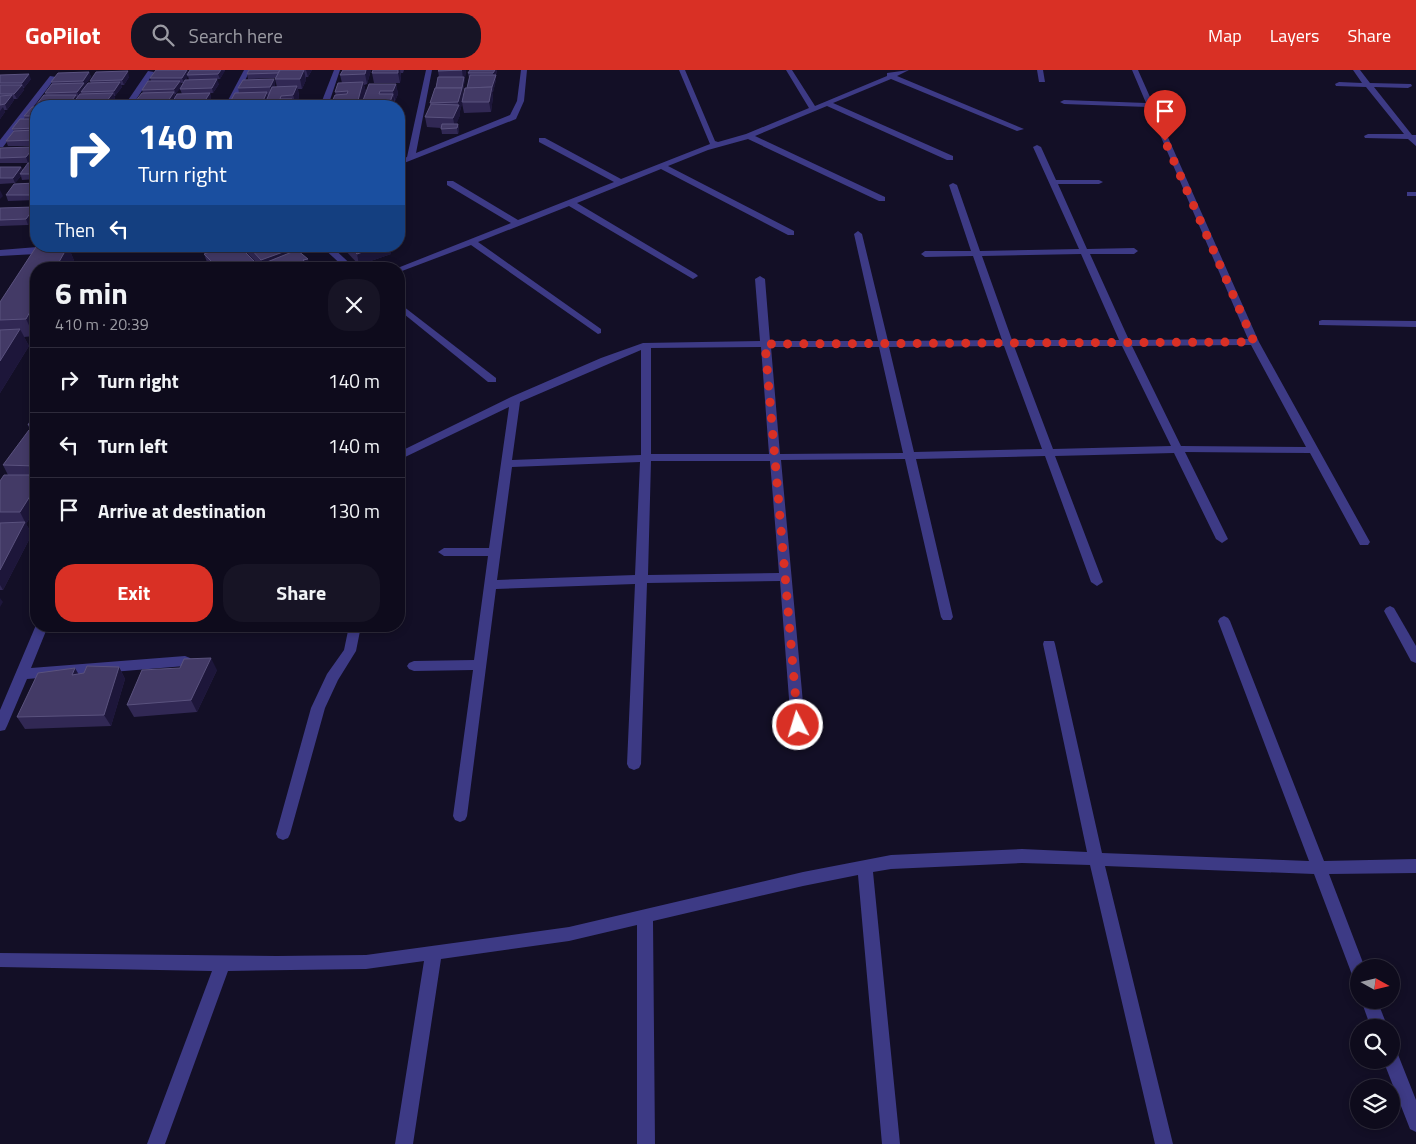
<!DOCTYPE html>
<meta charset="utf-8">
<style>
body{margin:0;font-family:"Titillium Web",sans-serif;background:#171425;color:#f1f3f6;height:100vh;display:flex;flex-direction:column;font-size:19px;white-space:nowrap}
*{box-sizing:border-box;margin:0}
p{font-size:16px;color:#9b9ba3}
.icon{flex:none;width:28px;height:28px;fill:none;stroke:currentColor;stroke-width:2;stroke-linecap:round;stroke-linejoin:round}
.map{position:relative;flex:1;overflow:hidden}
.panel{position:absolute;left:30px;top:192px;width:375px;height:370px;display:flex;flex-direction:column;background:#0e0b1c;border-radius:20px;box-shadow:0 2px 8px #0003,0 0 0 1px #2e2b3b}
.panel>*{flex:none}
.hud{position:absolute;left:30px;top:30px;width:375px;height:152px;border-radius:20px;box-shadow:0 2px 8px #0003,0 0 0 1px #2e2b3b;background:#1a4fa0;color:#fff;overflow:hidden}
.needle{width:32px;rotate:98deg}
.controls{position:absolute;left:1350px;top:889px;display:grid;gap:10px}
.controls a{display:grid;place-items:center;width:50px;height:50px;border-radius:50%;background:#0e0b1c;box-shadow:0 2px 8px #0003,0 0 0 1px #2e2b3b;font-size:25px}
.pin{position:absolute;display:grid;place-items:center;width:42px;height:42px;color:#fff;margin:-51px -21px;border-radius:50% 50% 50% 0;rotate:-45deg;box-shadow:0 0 5px #0007}
.pin .icon{rotate:45deg}
.me{position:absolute;width:55px;margin:-28px;rotate:355deg;stroke-linejoin:round;filter:drop-shadow(0 0 4px #0008)}
.turn{display:flex;align-items:center;gap:18px;height:105px;padding:0 25px;font-size:22px}
.turn .icon{width:65px;height:65px;stroke-width:2.5}
.turn b{display:block;font-size:35px;line-height:42px}
.then{display:flex;align-items:center;height:48px;padding:0 25px;background:#0003;gap:10px;font-size:19px}
.round{display:grid;place-items:center;flex:none;width:52px;height:52px;border-radius:20px;background:#171425}
.summary{display:flex;align-items:center;justify-content:space-between;height:85px;padding:0 25px}
h1{font-size:30px;font-weight:700;line-height:38px}
.primary-button{display:flex;gap:10px;margin-top:auto;padding:10px 25px}
.primary-button a{flex:1;height:58px;border-radius:20px;background:#d93025;color:#fff;font-size:20px;font-weight:700;line-height:58px;text-align:center}
.primary-button a+a{background:#171425;color:#f1f3f6}
ul{padding:0;list-style:none}
li{display:flex;align-items:center;gap:15px;height:65px;padding:0 25px;border-top:1px solid #2e2b3b}
li div{flex:1}
li b{display:block;font-size:19px}
li em{font-style:normal}
header{display:flex;align-items:center;gap:30px;box-sizing:border-box;height:70px;padding:0 25px;background:#d93025;color:#fff}
header strong{font-size:24px}
nav{display:flex;gap:28px;margin-inline-start:auto;font-size:18px}
.search{width:350px;height:45px;background:#171425;display:flex;align-items:center;gap:12px;box-sizing:border-box;padding:0 18px;border-radius:20px;color:#9b9ba3;font-size:19px}
.map>svg:first-child{display:block}
.lines{fill:none;stroke-linecap:round;stroke-linejoin:round}
.minor{fill:#3d3a85;fill-rule:evenodd}
.wall{fill:#312854}
.shaded-wall{fill:#1d163a}
.building{fill:#433a66;stroke:#5a527e}
.route{stroke:#d93025;stroke-width:9;stroke-dasharray:0 16.2}
</style>
<header>
<strong>GoPilot</strong>
<div class="search"><svg class="icon" aria-label="search" viewBox="0 0 24 24"><circle cx="10" cy="10" r="6"/><path d="M15 15l6 6"/></svg>Search here</div>
<nav><a>Map</a><a>Layers</a><a>Share</a></nav>
</header>
<div class="map">
<svg width="1416" height="1074" viewBox="0 0 1416 1074">
<rect width="100%" height="100%" fill="#130f26"/>
<g class="lines">
<g class="minor">
<polygon points="244,0 250,0 233,36 225,36"/>
<polygon points="334,0 340,0 328,36 320,36"/>
<polygon points="426,0 432,0 416,83 510,45 517,31 521,0 527,0 524,31 516,49 399,95 399,90 407,87"/>
<polygon points="679,0 685,0 715,71 718,72 746,64 809,38 786,0 792,0 815,36 887,6 887,3 909,0 897,6 1024,59 1017,61 891,9 833,33 953,86 953,90 947,90 827,36 755,66 885,127 885,131 879,131 748,69 708,80 668,96 794,161 794,165 788,165 661,99 577,133 696,204 698,206 693,209 569,136 478,172 601,259 601,263 598,264 471,175 402,201 399,202 399,199 395,199 511,153 447,115 447,111 453,111 518,150 614,112 539,72 539,68 545,68 621,109 710,74"/>
<polygon points="1037,0 1043,0 1045,12 1039,12"/>
<path d="M1132 0H1138L1259 272 1370 472 1368 475H1360L1310 383 1185 382 1228 469 1222 473 1216 469 1174 383 1055 386 1103 512 1097 516 1091 512 1045 386 916 389 953 547 951 550H943L941 547 905 389 781 390 805 655 803 659 798 660 793 659 791 655 780 511 647 513 641 694 639 698 634 700 629 698 627 694 635 514 496 519 467 746 465 750 460 752 455 750 453 746 473 600 414 601 409 599 407 596 409 593 414 591 474 590 488 486H444L438 482 444 478H489L509 337 403 388 399 389V382L511 327 601 288 643 273 760 271 755 209 760 206 765 209 770 271H878L854 164 858 161 862 164 888 271 1002 270 973 186 925 187 921 184 925 181H971L949 115 953 113 957 115 980 181 1079 179 1033 77 1037 75 1041 77 1056 110H1099L1103 112 1099 114H1058L1087 179 1134 178 1138 181 1134 184H1090L1129 270 1248 269 1148 37 1064 34 1060 32 1064 30 1146 33ZM1081 184 1119 270H1012L982 186ZM1251 275 1306 377 1181 376 1132 276ZM1004 276 1042 379 914 382 889 277ZM1014 276H1122L1171 376 1053 379ZM761 277 769 384H651V278ZM771 277H879L903 383 780 384ZM641 280V385L512 390 520 332ZM651 391H770L779 503 648 505ZM640 392 635 505 497 510 512 397Z"/>
<polygon points="1353,0 1360,0 1370,13 1411,14 1412,16 1408,18 1374,17 1412,65 1416,65 1416,76 1408,69 1365,68 1364,66 1368,64 1404,64 1366,17 1336,16 1335,14 1339,12 1362,13"/>
<polygon points="148,1 154,2 132,36 124,36"/>
<polygon points="50,6 56,7 3,77 0,77 0,70"/>
<rect x="1407" y="122" width="9" height="4"/>
<polygon points="50,176 74,176 70,179 36,184 0,186 0,180"/>
<polygon points="321,176 331,176 356,199 346,199"/>
<polygon points="399,233 496,308 496,312 488,312 399,240"/>
<polygon points="1322,250 1416,251 1416,257 1319,255 1319,251"/>
<polygon points="1390,536 1394,538 1416,576 1416,593 1411,591 1384,541 1386,538"/>
<polygon points="1224,546 1228,548 1230,551 1324,791 1416,789 1416,803 1329,804 1365,898 1359,898 1359,909 1353,907 1351,902 1314,804 1105,796 1173,1074 1155,1074 1090,795 1022,793 891,799 873,802 900,1074 882,1074 858,805 803,816 653,851 655,1074 637,1074 637,855 569,871 441,889 413,1074 395,1074 424,891 366,899 228,901 165,1074 147,1074 212,901 0,897 0,883 277,886 366,885 569,857 803,802 891,785 1022,779 1087,782 1043,574 1044,571 1054,571 1055,574 1102,783 1309,791 1218,551 1220,548"/>
<polygon points="36,555 48,556 31,598 185,586 190,588 192,591 190,594 185,596 27,609 7,656 5,660 0,661 0,640"/>
<polygon points="349,556 361,556 356,581 338,610 325,638 290,764 288,768 283,770 278,768 276,764 311,638 327,604 344,580"/>
<polygon points="1361,930 1377,930 1388,958 1371,958"/>
<polygon points="1391,980 1397,982 1416,1030 1416,1062 1410,1059 1383,990 1391,990"/>
</g>
</g>
<g class="wall">
<polygon points="187,0 188,3 190,0 225,0 220,9 189,10 188,6 184,13 181,13 176,24 175,24 175,27 182,24 180,19 219,14 213,23 210,23 211,28 207,36 173,36 172,33 170,36 167,36 136,34 135,32 143,23 142,20 151,11 150,8"/>
<polygon points="249,0 312,0 308,7 306,7 306,10 302,19 298,19 299,27 296,35 293,35 294,36 231,36 230,32 239,23 238,18 274,9 275,14 274,17 277,17 275,9 275,8 248,9 247,4"/>
<polygon points="343,0 371,0 367,14 364,15 366,22 396,14 398,24 395,31 395,34 394,36 363,36 362,34 361,36 331,36 331,34 336,25 335,22 342,13 340,5"/>
<polygon points="373,0 404,0 403,3 401,3 401,6 400,13 374,13 372,3"/>
<polygon points="466,0 463,22 463,26 467,18 469,8 468,3 497,0 496,5 496,10 493,22 492,22 493,27 491,42 464,43 462,33 460,41 460,45 456,54 458,54 459,60 458,64 442,64 441,58 427,57 425,47 431,35 430,33 439,7 438,1"/>
<polygon points="89,2 91,7 85,15 85,16 91,13 90,11 129,7 124,15 121,15 122,17 115,26 114,26 115,28 109,36 37,36 36,35 46,25 45,23 52,14 51,12"/>
<polygon points="0,5 31,9 24,18 23,18 24,20 17,29 14,29 14,30 7,40 4,40 5,42 0,49"/>
<polygon points="36,37 36,76 8,76 6,71 14,61 12,59 25,49 24,46"/>
<polygon points="0,78 36,82 36,81 36,89 34,84 28,93 0,93"/>
<polygon points="36,93 36,109 22,110 21,106 15,113 0,114 0,97 21,97 23,100"/>
<polygon points="36,113 36,130 8,131 6,125"/>
<polygon points="35,137 36,140 36,144 28,155 0,156 0,138"/>
<polygon points="68,176 75,193 71,199 36,199 36,262 34,266 24,267 29,276 0,323 0,232 36,177"/>
<polygon points="245,176 298,181 313,199 212,199 208,195 204,184 256,196 259,195 247,183"/>
<polygon points="342,176 389,176 391,184 359,195 343,178"/>
<polygon points="36,341 36,438 26,454 32,464 3,520 0,520 0,411 8,405 3,395 30,360 28,355"/>
<polygon points="63,556 132,556 66,561"/>
<polygon points="163,556 193,556 192,557"/>
<polygon points="119,597 125,609 111,656 25,659 17,647 78,604"/>
<polygon points="217,600 197,642 134,647 127,635"/>
</g>
<g class="shaded-wall">
<polygon points="187,0 189,4 187,5 188,6 184,13 182,8"/>
<polygon points="221,0 225,1 220,9 218,4"/>
<polygon points="304,0 306,10 302,19 300,9"/>
<polygon points="306,0 312,0 308,7"/>
<polygon points="366,0 371,0 367,14 365,4"/>
<polygon points="398,0 400,0 401,6 400,13 398,3"/>
<polygon points="462,0 466,0 463,22 464,28 460,41 460,45 455,58 453,48 458,36 458,32 463,9"/>
<polygon points="495,0 497,0 494,8 493,3"/>
<polygon points="128,1 129,7 124,15 122,10"/>
<polygon points="89,2 91,7 85,15 86,18 81,22 82,23 79,27 77,22 84,14 83,11"/>
<polygon points="29,4 31,9 24,18 22,13"/>
<polygon points="496,5 496,10 493,22 492,17"/>
<polygon points="217,9 219,14 213,23 212,18"/>
<polygon points="274,9 275,14 271,23 270,17"/>
<polygon points="180,11 182,16 176,24 174,19"/>
<polygon points="120,12 122,17 115,26 114,21"/>
<polygon points="363,12 366,22 361,36 357,36 357,34"/>
<polygon points="396,14 398,24 395,31 393,21"/>
<polygon points="22,15 24,20 17,29 14,24"/>
<polygon points="297,16 299,27 296,35 293,25"/>
<polygon points="492,17 493,27 491,42 489,32"/>
<polygon points="174,22 175,27 170,36 168,31"/>
<polygon points="267,22 268,27 264,36 263,31"/>
<polygon points="113,23 115,28 109,36 108,36 106,32"/>
<polygon points="210,23 211,28 207,36 206,36 204,32"/>
<polygon points="393,24 395,34 394,36 391,36 390,32"/>
<polygon points="12,25 14,30 7,40 5,34"/>
<polygon points="76,25 78,30 73,33 74,35 73,36 70,36 69,34"/>
<polygon points="292,29 294,36 289,36"/>
<polygon points="3,37 5,42 0,49 0,41"/>
<polygon points="458,54 459,60 458,64 457,58"/>
<polygon points="34,77 36,82 28,93 26,87"/>
<polygon points="21,97 23,102 20,104 21,106 15,113 13,108"/>
<polygon points="0,120 3,126 0,129"/>
<polygon points="35,137 36,140 36,144 28,155 26,149"/>
<polygon points="68,176 75,193 71,199 55,199"/>
<polygon points="379,176 389,176 391,184 359,195 357,184"/>
<polygon points="297,177 300,189 267,192 269,199 264,199 261,190"/>
<polygon points="308,189 311,199 303,190"/>
<polygon points="254,191 257,199 233,199"/>
<polygon points="36,231 36,262 34,266 26,249"/>
<polygon points="20,259 29,276 0,323 0,291"/>
<polygon points="32,423 36,430 36,438 26,454 20,442"/>
<polygon points="25,452 32,464 3,520 0,515 0,500"/>
<polygon points="0,528 3,532 0,537"/>
<polygon points="211,588 217,600 197,642 191,630"/>
<polygon points="119,597 125,609 111,656 104,645"/>
<polygon points="75,598 82,610 72,605"/>
</g>
<g class="building">
<polygon points="156,0 187,0 182,8 150,8"/>
<polygon points="190,0 221,0 218,4 187,5"/>
<polygon points="249,0 280,0 278,3 247,4"/>
<polygon points="280,0 304,0 300,9 275,9"/>
<polygon points="343,0 366,0 365,4 340,5"/>
<polygon points="373,0 398,0 398,3 372,3"/>
<polygon points="439,0 462,0 438,1"/>
<polygon points="470,0 495,0 493,3 468,3"/>
<polygon points="128,1 122,10 90,11 96,2"/>
<polygon points="89,2 83,11 51,12 58,3"/>
<polygon points="29,4 22,13 0,13 0,5"/>
<polygon points="470,5 496,5 492,17 467,18"/>
<polygon points="438,7 464,7 462,18 436,18"/>
<polygon points="217,9 212,18 180,19 185,10"/>
<polygon points="274,9 270,17 238,18 243,10"/>
<polygon points="148,11 180,11 174,19 142,20"/>
<polygon points="120,12 114,21 81,22 88,13"/>
<polygon points="363,12 357,34 331,34 335,25 347,24 348,21 335,22 338,13"/>
<polygon points="84,13 77,22 45,23 52,14"/>
<polygon points="369,14 396,14 393,21 380,21 379,24 393,24 390,32 362,33"/>
<polygon points="0,15 22,15 14,24 0,24"/>
<polygon points="297,16 293,25 281,26 280,29 292,29 289,36 264,36 272,17"/>
<polygon points="492,17 489,32 462,32 465,18"/>
<polygon points="435,18 462,18 458,32 430,33"/>
<polygon points="174,22 168,31 135,32 142,23"/>
<polygon points="267,22 263,31 230,32 235,23"/>
<polygon points="113,23 106,32 73,33 80,24"/>
<polygon points="210,23 204,32 172,33 177,24"/>
<polygon points="12,25 5,34 0,35 0,26"/>
<polygon points="44,25 76,25 69,34 36,35"/>
<polygon points="166,33 164,36 132,36 133,34"/>
<polygon points="431,34 459,35 453,48 425,47"/>
<polygon points="105,35 104,36 72,36"/>
<polygon points="32,37 36,37 36,46 24,46"/>
<polygon points="20,49 36,49 36,58 12,59"/>
<polygon points="442,54 458,54 457,58 441,59"/>
<polygon points="36,60 36,70 6,71 14,61"/>
<polygon points="34,77 26,87 0,88 0,78"/>
<polygon points="28,93 36,93 36,104 20,104"/>
<polygon points="0,97 21,97 13,108 0,108"/>
<polygon points="36,113 36,125 6,125 14,114"/>
<polygon points="35,137 26,149 0,150 0,138"/>
<polygon points="68,176 55,199 36,199 36,231 26,249 0,250 0,232 36,177"/>
<polygon points="226,176 239,176 254,191 233,199 219,199 204,184"/>
<polygon points="248,176 296,176 297,177 261,190"/>
<polygon points="349,176 379,176 357,184"/>
<polygon points="297,180 308,189 303,190 313,199 275,199 267,192"/>
<polygon points="259,195 263,199 248,199"/>
<polygon points="20,259 0,291 0,260"/>
<polygon points="36,341 36,355 28,355"/>
<polygon points="29,360 36,360 36,396 3,395"/>
<polygon points="4,405 36,405 36,423 32,423 20,442 0,442 0,411"/>
<polygon points="25,452 0,500 0,453"/>
<polygon points="211,588 191,630 127,635 142,600 180,598 184,589"/>
<polygon points="87,596 119,597 104,645 17,647 38,603 75,598 72,605 84,603"/>
</g>
<g class="lines">
<polyline class="route" points="798,655 765,274 1254,272 1165,71"/>
</g>
</svg>
<div class="controls">
<a><svg class="needle" viewBox="-14 -14 28 28"><path d="M0-13l5 13h-10z" fill="#e53935"/><path d="M0 13l5-13h-10z" fill="#9b9ba3"/></svg></a>
<a><svg class="icon" aria-label="search" viewBox="0 0 24 24"><circle cx="10" cy="10" r="6"/><path d="M15 15l6 6"/></svg></a>
<a><svg class="icon" aria-label="layers" viewBox="0 0 24 24"><path d="M12 4l9 5-9 5-9-5zM3 14l9 5 9-5"/></svg></a>
</div>
<div class="pin" style="left:1165px;top:71px;background:#d93025"><svg class="icon" aria-label="arrive" viewBox="0 0 24 24"><path d="M6 21V4h12l-3 4 3 4H6"/></svg></div>
<svg class="me" style="left:798px;top:655px" viewBox="-20 -20 40 40"><circle r="17" fill="#d93025" stroke="#fff" stroke-width="3"/><path d="M0-11L8 9 0 5-8 9z" fill="#fff"/></svg>
<div class="hud">
<div class="turn"><svg class="icon" aria-label="right" viewBox="0 0 24 24"><path d="M7 20v-9h11M14 6l5 5-5 5"/></svg><div><b>140 m</b>Turn right</div></div>
<div class="then">Then<svg class="icon" aria-label="left" viewBox="0 0 24 24"><path d="M17 20v-9H6M10 6l-5 5 5 5"/></svg></div>
</div>
<section class="panel">
<div class="summary"><div><h1>6 min</h1><p>410 m · 20:39</p></div><a class="round"><svg class="icon" aria-label="close" viewBox="0 0 24 24"><path d="M6 6l12 12M18 6L6 18"/></svg></a></div>
<ul>
<li><svg class="icon" aria-label="right" viewBox="0 0 24 24"><path d="M7 20v-9h11M14 6l5 5-5 5"/></svg><div><b>Turn right</b></div><em>140 m</em></li>
<li><svg class="icon" aria-label="left" viewBox="0 0 24 24"><path d="M17 20v-9H6M10 6l-5 5 5 5"/></svg><div><b>Turn left</b></div><em>140 m</em></li>
<li><svg class="icon" aria-label="arrive" viewBox="0 0 24 24"><path d="M6 21V4h12l-3 4 3 4H6"/></svg><div><b>Arrive at destination</b></div><em>130 m</em></li>
</ul>
<div class="primary-button"><a>Exit</a><a>Share</a></div>
</section>
</div>
